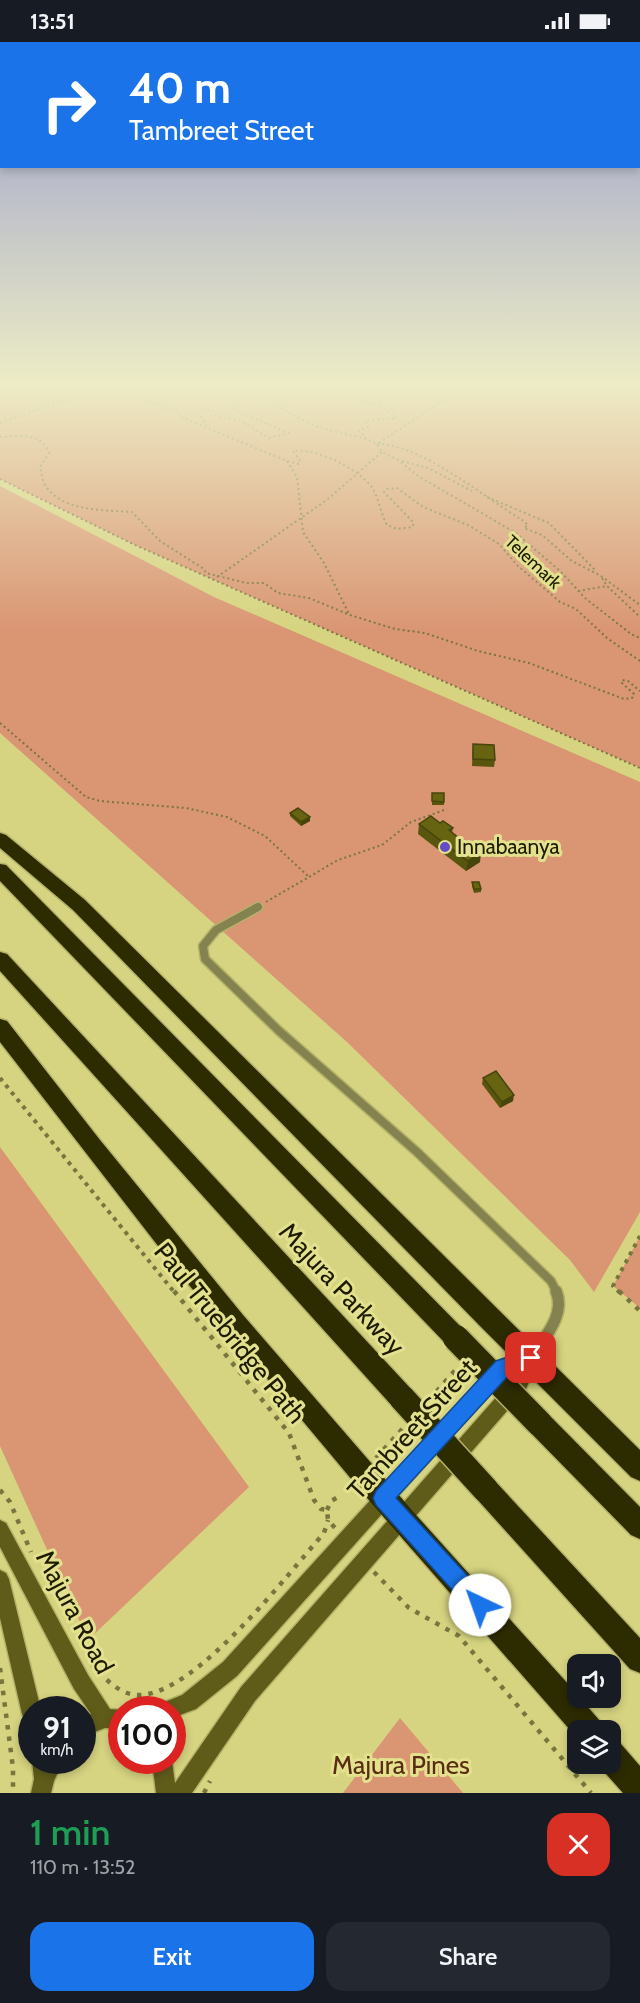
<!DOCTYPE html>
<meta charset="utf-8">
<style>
body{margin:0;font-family:Cabin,sans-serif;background:#242831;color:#f1f3f6;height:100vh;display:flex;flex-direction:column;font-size:22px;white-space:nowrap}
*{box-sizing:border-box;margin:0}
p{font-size:20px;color:#9ea1a6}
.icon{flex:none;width:33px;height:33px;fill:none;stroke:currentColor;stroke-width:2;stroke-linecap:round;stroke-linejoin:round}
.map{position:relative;height:1751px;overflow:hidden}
.side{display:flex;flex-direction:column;background:#171b24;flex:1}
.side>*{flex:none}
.top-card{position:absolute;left:0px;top:0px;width:640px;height:126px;box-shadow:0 3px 9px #0003;background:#1a73e8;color:#fff;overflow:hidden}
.controls{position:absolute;left:567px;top:1612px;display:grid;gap:12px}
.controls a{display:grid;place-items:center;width:54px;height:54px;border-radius:12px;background:#171b24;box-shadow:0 3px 9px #0003;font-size:30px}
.speed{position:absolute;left:18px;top:1654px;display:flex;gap:12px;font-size:30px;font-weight:700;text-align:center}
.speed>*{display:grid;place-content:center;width:78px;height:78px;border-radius:50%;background:#171b24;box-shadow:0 3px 9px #0003;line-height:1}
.speed small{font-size:15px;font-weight:400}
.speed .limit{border:9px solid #d22;background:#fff;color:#111}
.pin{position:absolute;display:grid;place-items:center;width:51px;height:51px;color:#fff;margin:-26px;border-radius:12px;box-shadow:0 3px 9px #0006}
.me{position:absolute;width:66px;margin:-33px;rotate:318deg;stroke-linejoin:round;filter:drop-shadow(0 0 4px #0008)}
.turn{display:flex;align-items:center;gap:21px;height:126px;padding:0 30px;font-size:27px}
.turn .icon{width:78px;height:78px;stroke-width:2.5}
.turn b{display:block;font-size:42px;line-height:51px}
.round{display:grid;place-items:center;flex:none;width:63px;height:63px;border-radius:18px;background:#242831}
.summary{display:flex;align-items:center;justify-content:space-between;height:102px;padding:0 30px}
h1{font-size:36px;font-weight:600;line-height:45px;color:#1e9e55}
.cta{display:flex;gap:12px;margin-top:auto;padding:12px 30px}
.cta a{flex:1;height:69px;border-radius:18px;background:#1a73e8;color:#fff;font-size:24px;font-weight:600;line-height:69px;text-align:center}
.cta a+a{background:#242831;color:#f1f3f6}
.status{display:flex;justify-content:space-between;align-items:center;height:42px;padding:0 30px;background:#171b24;direction:ltr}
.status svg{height:16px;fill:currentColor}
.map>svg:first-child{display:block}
.green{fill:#da9573}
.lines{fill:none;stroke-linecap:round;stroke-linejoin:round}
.service-far2-casing{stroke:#b5b369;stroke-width:9}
.service-far1-casing{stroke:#b5b369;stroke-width:11}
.service-casing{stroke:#b5b369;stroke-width:14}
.secondary-casing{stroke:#b5b369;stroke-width:3}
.motorway-casing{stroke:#b5b369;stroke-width:3}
.path-far2{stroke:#78763f;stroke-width:2;stroke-dasharray:2 3;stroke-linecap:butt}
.path-far1{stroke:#78763f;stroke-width:4;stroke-dasharray:4 5;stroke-linecap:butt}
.path{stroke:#78763f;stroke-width:4.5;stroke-dasharray:4.5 7;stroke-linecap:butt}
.service-far2{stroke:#84824f;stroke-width:7}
.service-far1{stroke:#84824f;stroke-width:8}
.service{stroke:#84824f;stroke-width:11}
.secondary{fill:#5f5c1a;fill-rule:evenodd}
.motorway{fill:#2d2b00;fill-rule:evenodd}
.motorway-bridge-casing{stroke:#b5b369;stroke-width:29;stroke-linecap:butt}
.motorway-bridge{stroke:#2d2b00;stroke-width:26}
.wall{fill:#58550f}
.shaded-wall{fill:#47450c}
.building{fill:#666311;stroke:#47450c;stroke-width:1.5}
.route{fill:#1a73e8;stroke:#114b97;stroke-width:1.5}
.poi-dot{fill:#634cc5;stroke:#e3e18d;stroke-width:2}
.labels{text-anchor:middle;stroke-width:6;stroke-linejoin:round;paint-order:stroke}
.far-street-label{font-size:18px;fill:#1e1c00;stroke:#e3e18d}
.poi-label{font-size:21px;fill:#1e1c00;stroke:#e3e18d;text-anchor:start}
.near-street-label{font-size:26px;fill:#1e1c00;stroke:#e3e18d}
.near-park-label{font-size:26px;fill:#5a2c13;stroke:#e3e18d}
</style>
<div class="status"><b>13:51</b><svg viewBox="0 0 49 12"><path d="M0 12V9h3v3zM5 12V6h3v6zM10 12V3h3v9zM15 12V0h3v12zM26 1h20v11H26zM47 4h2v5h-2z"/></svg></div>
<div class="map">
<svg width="640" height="1751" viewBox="0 0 640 1751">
<rect width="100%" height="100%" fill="#d6d480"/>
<g class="green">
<polygon points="0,345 640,345 640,726 135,503 0,437"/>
<polygon points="0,444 214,555 640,740 640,1170 594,1250 570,1218 347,1000 0,691"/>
<polygon points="0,1105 249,1445 88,1598 0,1404"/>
<polygon points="640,1194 640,1266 613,1244"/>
<polygon points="400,1676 463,1751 343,1751"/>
</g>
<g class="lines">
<g class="service-far2-casing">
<polyline id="service-far2" points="255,866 258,865"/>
</g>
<g class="service-far1-casing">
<polyline id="service-far1" points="258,865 216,888 203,904 205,917 278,988 417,1110 551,1239 557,1251"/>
</g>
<g class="service-casing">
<path id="service" d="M533 1313C545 1295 566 1272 556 1249"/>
</g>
<g class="secondary-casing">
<g id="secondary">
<polygon points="531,1308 537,1310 539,1316 526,1347 255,1659 192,1751 156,1751 152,1719 172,1719 175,1741 241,1645 514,1335 517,1329 508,1331 237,1634 196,1667 172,1676 172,1668 159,1668 162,1661 182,1653 223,1620 497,1319"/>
<polygon points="0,1478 6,1481 88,1633 110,1667 124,1668 122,1668 122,1687 105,1686 82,1695 82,1675 91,1672 74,1647 0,1505"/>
<polygon points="0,1528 6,1531 9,1537 41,1668 32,1668 32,1682 25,1679 22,1672 0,1576"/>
<polygon points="32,1718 63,1719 54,1739 51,1751 31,1751 34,1737"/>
</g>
</g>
<g class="motorway-casing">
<g id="motorway">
<polygon points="0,791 6,793 85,858 640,1408 640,1439 631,1435 482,1286 73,868 0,806"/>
<polygon points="0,822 6,823 464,1288 468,1296 464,1304 456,1308 448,1304 0,839"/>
<polygon points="0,910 7,912 412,1348 415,1357 412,1366 403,1369 394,1366 0,929"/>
<polygon points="0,977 7,979 100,1098 243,1273 417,1474 578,1653 578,1656 580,1656 600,1679 605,1689 578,1689 578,1697 373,1463 179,1231 0,1000"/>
<polygon points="539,1368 548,1372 640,1465 640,1497 631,1493 530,1390 526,1381 530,1372"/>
<polygon points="485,1434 494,1438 640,1596 640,1631 630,1627 476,1456 472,1447 476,1438"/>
<polygon points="610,1698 621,1702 640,1724 640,1751 623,1751 599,1724 610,1722"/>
</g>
</g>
<g class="path-far2">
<path d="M120 345 161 365 178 369 181 375 287 419 299 422 300 419 293 409C316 405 361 428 373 447 379 458 381 472 387 483L397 487 412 485 414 481 384 450 387 447 397 446 423 465 468 483 499 502 518 524 560 560 576 567 607 596 640 619"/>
<polyline points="259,345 272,360 292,373 318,385 367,397 377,402 382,410 400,419 418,434 516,491 561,530 585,556 631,592 640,596"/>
<path d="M329 345 330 349C351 359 380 358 397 376L365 379 368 385 359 389 366 395"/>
<polyline points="408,345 428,352 434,351 431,345"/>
<polyline points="0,381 104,345"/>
<polyline points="207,384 199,372 201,368 213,369 217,375 239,378 269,396 289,391 236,369 233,356 226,345"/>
<path d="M0 395C19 394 41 390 49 411L40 425C42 431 42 438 45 443 62 470 105 468 132 470L160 499 204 527 206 531 246 541H264L278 551 309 556 350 573 395 587 425 591 478 609 529 621 624 657 632 656 634 652 622 641V638L628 639 640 649"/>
<polyline points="379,401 438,362 452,345"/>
<path d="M377 402C421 402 484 455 522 478L528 483 524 486 542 493 572 519 601 534 640 563"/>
<polyline points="287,419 297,435 303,490 324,521 349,572"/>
<polyline points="402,419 428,426 472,449"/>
<polyline points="0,437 135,503 640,726"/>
<polyline points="487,455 549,481 596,529"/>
<polyline points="217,535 328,457 382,410"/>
<polyline points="602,536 607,544 640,575"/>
<polyline points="578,549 607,544"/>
<polyline points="0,681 86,755 100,759 186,766 227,775 265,794 309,835"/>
<polyline points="266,860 338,818 382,803 411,780 447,767"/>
</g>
<g class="path-far1">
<polyline points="0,1036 175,1251"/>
<polyline points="620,1251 613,1244 640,1194"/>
</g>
<g class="path">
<polyline points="174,1249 289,1391 314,1458 321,1467 327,1468 328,1478 336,1487"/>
<polyline points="619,1249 640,1269"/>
<polyline points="429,1358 458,1325"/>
<polyline points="376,1416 404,1385"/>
<polyline points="0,1448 10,1460 31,1510"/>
<polyline points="327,1468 331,1459 338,1455"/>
<polyline points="374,1530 409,1566 459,1594 591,1751"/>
<path d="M91 1621C103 1635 120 1654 140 1653 197 1651 287 1533 324 1491L328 1478"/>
<polyline points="0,1626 13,1726 13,1751"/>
<polyline points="204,1751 210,1739"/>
</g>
<use href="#service-far2" class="service-far2"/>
<use href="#service-far1" class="service-far1"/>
<use href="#service" class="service"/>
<use href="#secondary" class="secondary"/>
<use href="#motorway" class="motorway"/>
<g class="motorway-bridge-casing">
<g id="motorway-bridge">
<polyline points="456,1296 539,1381"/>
<polyline points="403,1357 485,1447"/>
</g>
</g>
<use href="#motorway-bridge" class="motorway-bridge"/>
</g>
<g class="wall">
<polygon points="473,702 495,718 494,725 472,724"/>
<polygon points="432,751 444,760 444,763 432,763"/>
<polygon points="290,771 310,775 310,779 301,784 290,774"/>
<polygon points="440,781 453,786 452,791 480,820 466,829 418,792 419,782"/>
<polygon points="472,840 481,847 481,850 474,851 472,844"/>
<polygon points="483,1036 513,1059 500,1066 482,1042"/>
</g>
<g class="shaded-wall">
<polygon points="310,775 310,779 301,784 301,780"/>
<polygon points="481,810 480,820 466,829 468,819"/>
<polygon points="514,1053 513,1059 500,1066 502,1060"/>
</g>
<g class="building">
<polygon points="473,702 494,703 495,718 473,717"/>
<polygon points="432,751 444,751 444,760 432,759"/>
<polygon points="298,766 310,775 301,780 290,771"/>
<polygon points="431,774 440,781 443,779 453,786 449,788 469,804 474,801 481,810 468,819 419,782"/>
<polygon points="472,840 479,840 481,847 474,847"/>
<polygon points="496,1029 514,1053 502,1060 483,1036"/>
</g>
<linearGradient id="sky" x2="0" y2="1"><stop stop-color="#979dcb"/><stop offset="0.58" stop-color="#edecc6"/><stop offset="1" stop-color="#edecc6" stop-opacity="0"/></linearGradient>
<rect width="640" height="590" fill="url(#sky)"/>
<polygon class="route" points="531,1307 537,1310 540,1316 537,1323 509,1333 396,1456 488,1556 491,1563 488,1571 480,1574 473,1571 376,1463 373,1456 376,1449 496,1319"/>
<circle class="poi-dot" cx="445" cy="805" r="6"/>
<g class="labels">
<g class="far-street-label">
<text transform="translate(533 520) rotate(43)" y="6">Telemark</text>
</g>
<g class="poi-label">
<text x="457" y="812">Innabaanya</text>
</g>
<g class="near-street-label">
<text transform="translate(342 1247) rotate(47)" y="9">Majura Parkway</text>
<text transform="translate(230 1291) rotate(51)" y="9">Paul Truebridge Path</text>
<text transform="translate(412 1387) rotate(-48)" y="9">Tambreet Street</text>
<text transform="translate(75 1570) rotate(62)" y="9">Majura Road</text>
</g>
<g class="near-park-label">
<text x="401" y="1732">Majura Pines</text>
</g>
</g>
</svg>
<div class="controls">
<a><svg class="icon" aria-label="sound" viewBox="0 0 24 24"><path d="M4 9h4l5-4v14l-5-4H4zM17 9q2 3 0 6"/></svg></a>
<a><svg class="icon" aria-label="layers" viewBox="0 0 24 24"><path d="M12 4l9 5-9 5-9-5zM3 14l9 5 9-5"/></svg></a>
</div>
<div class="speed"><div>91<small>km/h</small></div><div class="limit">100</div></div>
<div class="pin" style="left:531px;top:1316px;background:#d93025"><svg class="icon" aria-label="arrive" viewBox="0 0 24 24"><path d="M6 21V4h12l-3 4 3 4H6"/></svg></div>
<svg class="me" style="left:480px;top:1563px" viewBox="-20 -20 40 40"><circle r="19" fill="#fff"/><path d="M0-13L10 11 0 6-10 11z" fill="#1a73e8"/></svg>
<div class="top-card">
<div class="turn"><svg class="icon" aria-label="right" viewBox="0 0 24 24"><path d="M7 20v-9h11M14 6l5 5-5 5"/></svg><div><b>40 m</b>Tambreet Street</div></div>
</div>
</div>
<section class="side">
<div class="summary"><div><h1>1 min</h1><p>110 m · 13:52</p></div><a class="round" style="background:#d93025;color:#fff"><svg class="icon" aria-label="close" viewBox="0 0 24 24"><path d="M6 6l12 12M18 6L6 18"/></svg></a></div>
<div class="cta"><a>Exit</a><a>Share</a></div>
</section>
